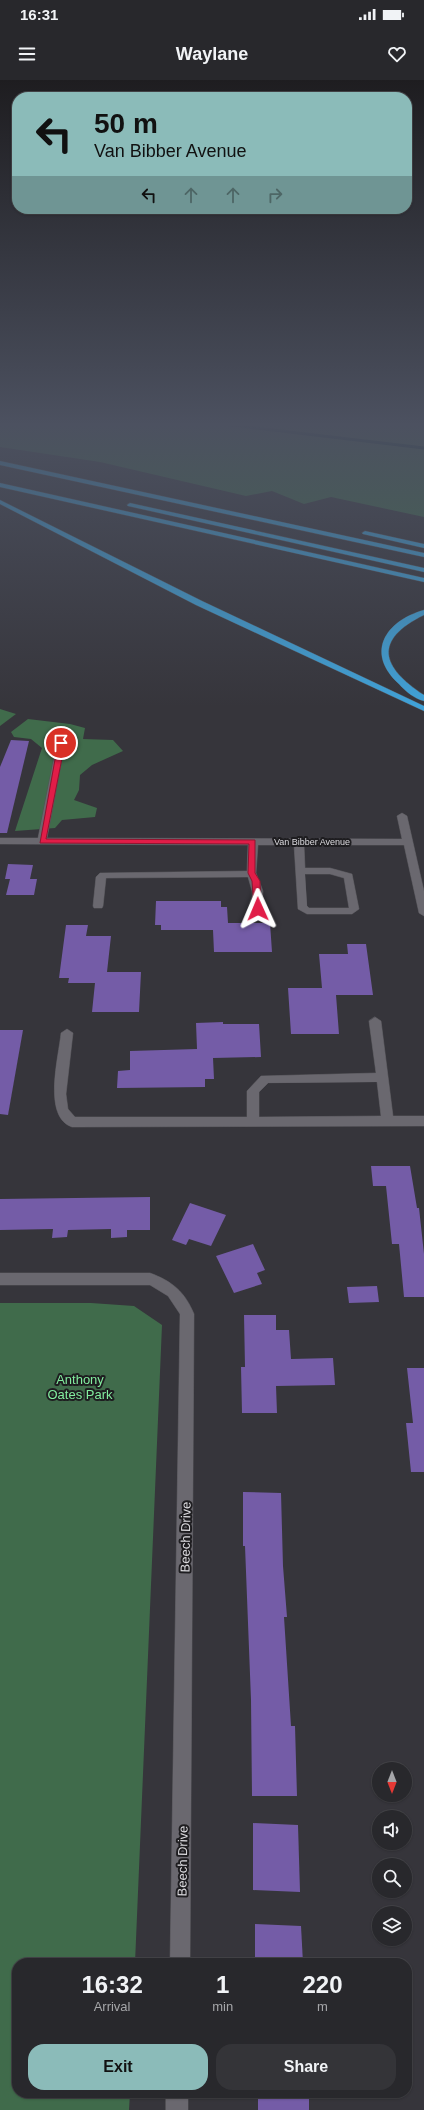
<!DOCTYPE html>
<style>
body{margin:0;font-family:Arial,sans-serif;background:#343438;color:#f1f3f6;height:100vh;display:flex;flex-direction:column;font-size:15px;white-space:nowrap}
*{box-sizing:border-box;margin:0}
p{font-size:13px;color:#a5a6a9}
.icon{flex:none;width:22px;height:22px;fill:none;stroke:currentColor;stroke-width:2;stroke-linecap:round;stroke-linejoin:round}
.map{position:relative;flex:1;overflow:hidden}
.details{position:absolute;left:12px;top:1878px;width:400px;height:140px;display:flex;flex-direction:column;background:#28282c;border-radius:16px;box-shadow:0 1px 3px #0004,0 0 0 1px #444448}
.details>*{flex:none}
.banner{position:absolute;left:12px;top:12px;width:400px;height:122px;border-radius:16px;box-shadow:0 1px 3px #0004,0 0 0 1px #444448;background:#8bbbb9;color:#111;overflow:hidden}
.needle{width:26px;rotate:180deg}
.tools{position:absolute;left:372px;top:1682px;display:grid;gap:8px}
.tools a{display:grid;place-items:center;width:40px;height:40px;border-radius:50%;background:#28282c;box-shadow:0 1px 3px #0004,0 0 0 1px #444448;font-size:20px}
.pin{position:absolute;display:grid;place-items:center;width:34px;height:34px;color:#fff;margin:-17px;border:2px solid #fff;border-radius:50%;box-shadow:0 1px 4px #0007}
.me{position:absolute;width:44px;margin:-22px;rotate:359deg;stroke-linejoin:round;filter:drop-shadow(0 0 3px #0008)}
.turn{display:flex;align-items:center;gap:14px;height:84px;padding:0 16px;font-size:18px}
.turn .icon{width:52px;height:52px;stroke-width:2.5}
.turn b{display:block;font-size:28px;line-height:34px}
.lanes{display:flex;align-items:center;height:38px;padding:0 16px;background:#0003;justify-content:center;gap:20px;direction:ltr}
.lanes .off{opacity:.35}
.eta{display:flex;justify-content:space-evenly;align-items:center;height:68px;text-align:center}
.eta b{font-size:24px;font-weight:700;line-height:28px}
.cta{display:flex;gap:8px;margin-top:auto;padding:8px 16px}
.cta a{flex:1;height:46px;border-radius:16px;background:#8bbbb9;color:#111;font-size:16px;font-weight:700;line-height:46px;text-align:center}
.cta a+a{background:#343438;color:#f1f3f6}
.status{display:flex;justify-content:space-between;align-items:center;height:28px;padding:0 20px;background:#28282c;direction:ltr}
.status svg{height:11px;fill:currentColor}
header{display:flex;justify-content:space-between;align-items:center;height:52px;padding:0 16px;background:#28282c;font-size:18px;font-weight:700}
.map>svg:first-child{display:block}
.green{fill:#406b4b}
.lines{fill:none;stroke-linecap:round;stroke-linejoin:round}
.stream{stroke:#002c30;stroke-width:3}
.building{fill:#745ca7}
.minor-casing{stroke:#535257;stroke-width:1}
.highway-casing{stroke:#535257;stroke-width:1}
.minor{fill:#6a686f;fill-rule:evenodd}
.highway{fill:#40a2d8;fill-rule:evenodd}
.route{fill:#e11d48;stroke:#92132f}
.labels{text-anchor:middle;stroke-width:4;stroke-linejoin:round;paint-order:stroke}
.far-street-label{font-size:9px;fill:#dddce0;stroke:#1e1d20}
.near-park-label{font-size:13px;fill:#83ed9f;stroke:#1e1d20}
.near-street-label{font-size:13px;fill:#dddce0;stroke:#1e1d20}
</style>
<div class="status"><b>16:31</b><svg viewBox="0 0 49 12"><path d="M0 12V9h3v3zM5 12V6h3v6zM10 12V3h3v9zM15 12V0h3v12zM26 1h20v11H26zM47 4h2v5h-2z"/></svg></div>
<header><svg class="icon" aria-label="menu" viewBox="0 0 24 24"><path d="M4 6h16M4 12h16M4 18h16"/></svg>Waylane<svg class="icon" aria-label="heart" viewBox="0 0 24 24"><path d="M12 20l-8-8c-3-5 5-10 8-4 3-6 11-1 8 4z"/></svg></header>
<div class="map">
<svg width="424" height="2030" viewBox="0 0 424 2030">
<rect width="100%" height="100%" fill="#36353b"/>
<g class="green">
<polygon points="0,343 424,343 424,437 331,417 304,424 272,411 246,416 100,382 0,367"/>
<polygon points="0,629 16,634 0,646"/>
<polygon points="28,639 70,644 85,648 83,659 113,660 123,671 92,685 80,695 79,710 74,720 97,728 95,737 62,740 55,748 15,751 42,668 31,659 14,657 11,652"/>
<polygon points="0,1223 91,1223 134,1226 162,1245 135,1883 17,1883 17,2013 130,2013 129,2030 0,2030"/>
</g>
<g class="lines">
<polyline class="stream" points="215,343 424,368"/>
</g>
<g class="building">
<polygon points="11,660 29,661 7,753 0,753 0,687"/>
<polygon points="8,784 33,785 30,799 37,799 34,815 6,815 10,799 5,799"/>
<polygon points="156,821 221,821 221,827 227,827 228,843 270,843 272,872 214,872 213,850 161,850 161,845 155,845"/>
<polygon points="66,845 88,845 86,856 111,856 107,892 141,892 139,932 92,932 95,903 68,903 69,898 59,898"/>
<polygon points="347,864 366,864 373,915 336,915 339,954 291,954 288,908 322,908 319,874 348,874"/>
<polygon points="223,942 223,944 259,944 261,977 213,978 214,999 205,999 205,1007 117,1008 118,991 130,990 130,971 197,969 196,943"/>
<polygon points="0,950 23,950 8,1035 0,1034"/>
<polygon points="371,1086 410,1086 417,1128 419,1128 424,1174 424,1217 404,1217 399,1164 392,1164 386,1106 373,1106"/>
<polygon points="150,1117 150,1150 127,1150 127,1157 111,1158 111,1149 68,1150 67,1157 52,1158 53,1149 0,1150 0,1119"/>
<polygon points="190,1123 226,1135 211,1166 189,1159 186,1165 172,1160"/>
<polygon points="253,1164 265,1190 257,1193 262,1204 234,1213 216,1176"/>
<polygon points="377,1206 379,1222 349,1223 347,1207"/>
<polygon points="244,1235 276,1235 276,1250 289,1250 291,1279 333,1278 335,1305 276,1306 277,1333 242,1333 241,1287 245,1287"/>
<polygon points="407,1288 424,1288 424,1392 411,1392 406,1343 413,1343"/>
<polygon points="243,1412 281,1413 283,1486 287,1537 284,1537 291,1646 295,1646 297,1716 252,1716 251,1620 245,1466 243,1466"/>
<polygon points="253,1743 298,1745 300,1812 253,1810"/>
<polygon points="255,1844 301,1846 303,1883 255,1883"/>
<rect x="258" y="2013" width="51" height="17"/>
</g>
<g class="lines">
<g class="minor-casing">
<g id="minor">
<path d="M61 660 65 663 47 758 402 759 397 736 402 733 407 736 424 811V836L419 833 404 765H304L305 788H330L352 794 359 829 352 834H307L298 829 294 765H258L256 793 263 811 262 831 258 832 253 829 252 811 248 797 106 798 103 826 102 828H94L93 826 96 797 100 793 247 791 248 765 0 764V758H38L57 663ZM305 794H330L344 798 349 828H309L307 826Z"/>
<path d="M375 937 381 941 393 1036H424V1046L72 1047C42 1037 59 976 61 953L67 949 73 953 66 1014 68 1029 75 1037H247V1011L261 996 376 993 369 941ZM377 1002 381 1036 259 1037V1012L268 1003Z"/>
<path d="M0 1193H150C172 1201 185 1212 194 1234L190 1883H170L180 1234 168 1216 150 1205H0Z"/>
<rect x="166" y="2013" width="22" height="17"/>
</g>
</g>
<g class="highway-casing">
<g id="highway">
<polygon points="0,381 424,473 424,477 0,385"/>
<polygon points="0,403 424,498 424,502 0,407"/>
<polygon points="0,420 202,521 424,626 424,631 196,525 0,424"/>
<polygon points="130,423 424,488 424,492 128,426 127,425"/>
<polygon points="365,451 424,464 424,468 363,454 362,453"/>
<path d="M424 530V535C373 560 381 587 424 615V621C415 619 405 611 399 604 365 573 385 541 424 530Z"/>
</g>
</g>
<use href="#minor" class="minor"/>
<use href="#highway" class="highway"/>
</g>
<linearGradient id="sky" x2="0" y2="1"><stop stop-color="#1e1d20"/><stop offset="0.55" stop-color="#4c5160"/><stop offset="1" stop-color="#4c5160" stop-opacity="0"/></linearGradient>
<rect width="424" height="627" fill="url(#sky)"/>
<polygon class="route" points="61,661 65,663 46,759 255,760 255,793 260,801 261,831 254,829 252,801 248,793 249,764 40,763 58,663"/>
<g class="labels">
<g class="far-street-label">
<text x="312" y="765">Van Bibber Avenue</text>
</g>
<g class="near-park-label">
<text x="80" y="1304">Anthony<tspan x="80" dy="15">Oates Park</tspan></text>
</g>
<g class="near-street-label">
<text transform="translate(185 1457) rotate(-89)" y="5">Beech Drive</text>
<text transform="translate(182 1781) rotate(-89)" y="5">Beech Drive</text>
</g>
</g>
</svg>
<div class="tools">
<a><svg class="needle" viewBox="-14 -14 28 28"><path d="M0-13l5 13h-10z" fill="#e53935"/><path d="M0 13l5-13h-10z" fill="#a5a6a9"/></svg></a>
<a><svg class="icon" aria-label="sound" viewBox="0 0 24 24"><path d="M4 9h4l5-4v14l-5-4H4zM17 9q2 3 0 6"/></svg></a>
<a><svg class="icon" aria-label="search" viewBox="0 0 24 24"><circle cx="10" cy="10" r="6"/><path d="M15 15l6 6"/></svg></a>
<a><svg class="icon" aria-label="layers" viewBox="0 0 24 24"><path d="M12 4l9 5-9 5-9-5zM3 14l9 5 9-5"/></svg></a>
</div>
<div class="pin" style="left:61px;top:663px;background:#d93025"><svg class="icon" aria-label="arrive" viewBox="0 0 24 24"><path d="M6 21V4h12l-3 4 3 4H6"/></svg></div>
<svg class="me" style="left:258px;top:829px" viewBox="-20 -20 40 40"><path d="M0-17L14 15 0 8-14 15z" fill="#e11d48" stroke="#fff" stroke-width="4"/></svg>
<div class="banner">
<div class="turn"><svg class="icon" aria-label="left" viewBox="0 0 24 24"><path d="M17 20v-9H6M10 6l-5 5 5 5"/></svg><div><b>50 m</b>Van Bibber Avenue</div></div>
<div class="lanes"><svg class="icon" aria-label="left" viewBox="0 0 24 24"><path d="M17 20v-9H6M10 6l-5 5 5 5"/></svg><svg class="icon off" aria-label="ahead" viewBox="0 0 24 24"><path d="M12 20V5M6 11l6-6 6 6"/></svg><svg class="icon off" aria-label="ahead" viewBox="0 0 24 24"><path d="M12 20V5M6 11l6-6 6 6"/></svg><svg class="icon off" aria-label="right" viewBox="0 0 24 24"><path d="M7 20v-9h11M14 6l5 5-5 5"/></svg></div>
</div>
<section class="details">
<div class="eta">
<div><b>16:32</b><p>Arrival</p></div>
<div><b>1</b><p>min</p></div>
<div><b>220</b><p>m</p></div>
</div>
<div class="cta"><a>Exit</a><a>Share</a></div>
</section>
</div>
